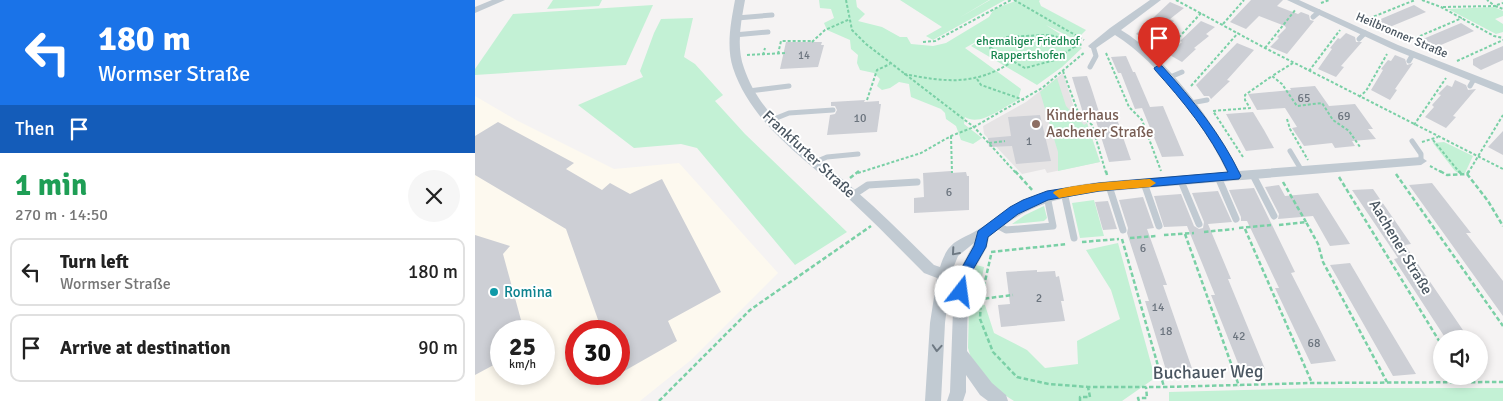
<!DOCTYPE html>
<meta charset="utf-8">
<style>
body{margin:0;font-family:Signika,sans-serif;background:#f6f6f6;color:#222;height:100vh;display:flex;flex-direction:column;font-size:19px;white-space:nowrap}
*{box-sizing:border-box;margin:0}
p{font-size:16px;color:#767676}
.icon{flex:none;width:28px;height:28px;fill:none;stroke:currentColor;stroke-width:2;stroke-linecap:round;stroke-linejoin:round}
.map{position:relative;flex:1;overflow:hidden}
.details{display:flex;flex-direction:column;background:#fff;width:475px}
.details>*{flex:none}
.guide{background:#1a73e8;color:#fff;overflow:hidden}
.fabs{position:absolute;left:958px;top:330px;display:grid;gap:10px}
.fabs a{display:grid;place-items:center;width:55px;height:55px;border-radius:50%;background:#fff;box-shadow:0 2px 8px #0003;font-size:25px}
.speed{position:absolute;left:15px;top:320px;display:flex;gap:10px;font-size:25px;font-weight:700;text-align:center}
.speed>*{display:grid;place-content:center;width:65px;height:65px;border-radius:50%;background:#fff;box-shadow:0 2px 8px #0003;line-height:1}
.speed small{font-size:12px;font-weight:400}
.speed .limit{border:8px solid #d22;background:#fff;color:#111}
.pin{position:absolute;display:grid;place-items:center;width:42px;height:42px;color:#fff;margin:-51px -21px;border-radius:50% 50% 50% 0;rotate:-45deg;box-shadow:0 0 5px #0007}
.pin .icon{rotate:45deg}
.me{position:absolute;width:55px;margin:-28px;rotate:15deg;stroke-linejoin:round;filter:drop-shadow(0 0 4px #0008)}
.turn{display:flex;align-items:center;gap:18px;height:105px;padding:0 15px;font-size:22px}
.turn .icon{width:65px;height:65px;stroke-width:2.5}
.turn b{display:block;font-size:35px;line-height:42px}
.then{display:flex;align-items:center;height:48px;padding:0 15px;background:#0003;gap:10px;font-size:19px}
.round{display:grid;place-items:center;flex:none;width:52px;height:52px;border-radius:26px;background:#f6f6f6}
.headline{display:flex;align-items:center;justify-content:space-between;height:85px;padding:0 15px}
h1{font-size:30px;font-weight:700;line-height:38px;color:#1e9e55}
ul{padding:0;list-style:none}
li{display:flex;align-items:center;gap:15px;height:68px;margin:0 10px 8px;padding:0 5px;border:2px solid #e0e0e0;border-radius:10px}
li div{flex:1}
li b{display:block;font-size:19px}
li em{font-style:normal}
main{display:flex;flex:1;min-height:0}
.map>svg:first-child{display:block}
.commercial{fill:#fdf9ef;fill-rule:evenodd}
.education{fill:#e6e4e5}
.green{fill:#c3f1d5}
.building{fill:#cdcfd5}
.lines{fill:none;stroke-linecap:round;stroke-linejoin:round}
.path-far1{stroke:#7ad0a6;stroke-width:2;stroke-dasharray:3 2;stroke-linecap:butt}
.path{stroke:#7ad0a6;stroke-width:2.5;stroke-dasharray:4.5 2.5;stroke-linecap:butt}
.lane-far1{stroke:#c1cad2;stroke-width:5}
.lane{stroke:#c1cad2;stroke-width:7}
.street{fill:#c1cad2;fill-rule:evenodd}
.oneway{stroke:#6e7983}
.route{fill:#1a73e8;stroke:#114b97}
.slow{fill:#f59e0b}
.education-dot{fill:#8d6e63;stroke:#fff;stroke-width:2}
.culture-dot{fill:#0f9aa8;stroke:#fff;stroke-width:2}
.labels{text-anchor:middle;stroke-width:4;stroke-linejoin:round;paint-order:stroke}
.far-number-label{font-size:11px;fill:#6b747e}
.far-street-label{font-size:12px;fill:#4a5661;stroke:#fff}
.far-park-label{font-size:12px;fill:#17864f;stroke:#fff}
.number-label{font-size:12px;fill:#6b747e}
.education-label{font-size:15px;fill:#785e54;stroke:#fff;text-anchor:start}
.street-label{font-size:15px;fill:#4a5661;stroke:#fff}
.culture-label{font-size:15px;fill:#0d838f;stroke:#fff;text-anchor:start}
.near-street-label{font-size:18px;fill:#4a5661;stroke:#fff}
</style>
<main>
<section class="details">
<div class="guide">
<div class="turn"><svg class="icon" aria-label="left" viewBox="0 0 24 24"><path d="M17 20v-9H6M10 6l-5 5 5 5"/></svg><div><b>180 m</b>Wormser Straße</div></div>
<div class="then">Then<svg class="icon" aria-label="arrive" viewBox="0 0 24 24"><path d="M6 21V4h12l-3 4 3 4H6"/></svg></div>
</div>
<div class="headline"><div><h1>1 min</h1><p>270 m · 14:50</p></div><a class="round"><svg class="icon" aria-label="close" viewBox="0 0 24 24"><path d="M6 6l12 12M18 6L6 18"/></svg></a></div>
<ul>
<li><svg class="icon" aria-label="left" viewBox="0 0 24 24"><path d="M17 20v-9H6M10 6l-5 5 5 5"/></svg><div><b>Turn left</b><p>Wormser Straße</p></div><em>180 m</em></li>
<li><svg class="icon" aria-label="arrive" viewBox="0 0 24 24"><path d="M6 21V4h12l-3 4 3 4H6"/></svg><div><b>Arrive at destination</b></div><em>90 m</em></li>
</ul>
</section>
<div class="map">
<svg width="1028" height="401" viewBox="0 0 1028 401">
<rect width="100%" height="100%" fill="#f5f3f3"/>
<path class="commercial" d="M0 96 41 120 139 169 204 163 303 273 216 360 165 401H0ZM26 331H69V374H26ZM101 331H144V374H101Z"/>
<polygon class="education" points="588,73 601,114 612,123 625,162 572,173 570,169 547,174 509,134 508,126 551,102"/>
<g class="green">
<polygon points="78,0 127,0 124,6 72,9"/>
<path d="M344 0H381L382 7 390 14 383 21 407 27 425 37H432L436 44 458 46 471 43 514 17 519 9 543 0H565L564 1 566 6 611 30 601 40 571 25 607 48 587 67 562 85 496 46 513 35 490 48 546 89 543 100C528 107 505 127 490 117L489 124 507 138 498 144 486 140 481 126 471 119 470 113 466 109 436 97 434 84 424 82 415 88 407 90 402 86 405 79 399 73 385 70 382 63 383 55 376 49 375 40 352 30 349 23 359 18 356 9 345 8Z"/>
<polygon points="425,0 514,0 484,18 515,0 530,0 458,40 451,36 467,27"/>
<polygon points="178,5 151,65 0,75 0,69 38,14"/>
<polygon points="1019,7 1028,11 1028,16 1020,19 1028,24 1028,32 1021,34 973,9"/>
<polygon points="218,18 209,57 220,64 248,95 240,101 270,134 372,232 320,265 222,148 206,144 159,148 103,105 168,77 165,71 179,33 186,19"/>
<polygon points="582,78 591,106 609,125 612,123 625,162 583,171 583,152 565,92"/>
<polygon points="969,142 998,156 990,173 983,173 980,171 958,143"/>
<polygon points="619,200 629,236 605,238 597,203"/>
<polygon points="569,206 572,218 569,221 537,224 550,215"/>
<polygon points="643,243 680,378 647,401 539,401 514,385 499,368 493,348 494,304 510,305 519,333 552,350 570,368 603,364 602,341 645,319 636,290 611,250"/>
<polygon points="501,265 509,267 504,292 494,292"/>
<polygon points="838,388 1028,388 1028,401 694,401 694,392"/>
</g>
<g class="building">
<polygon points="776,0 808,0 802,6 823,14 826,12 834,15 835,20 839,21 812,54 795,47 804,38 802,37 811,28 810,26 784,16 771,29 755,22"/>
<polygon points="695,2 709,8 695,19 699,21 675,41 661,34"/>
<polygon points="939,5 951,12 905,31 894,24"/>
<polygon points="726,21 740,27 731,34 734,36 719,48 721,49 707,62 693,54 707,42 705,41"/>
<polygon points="986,23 999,31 954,50 941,42"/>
<polygon points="871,33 880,37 881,42 887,42 866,66 869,67 861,77 843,69 857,49 855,48 863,38 865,39"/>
<polygon points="311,42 347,42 346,45 349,45 343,67 305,69"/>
<polygon points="762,43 779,50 752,80 755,81 736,99 734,96 729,96 721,85"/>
<polygon points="1028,46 1028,60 1006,70 998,65 998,59"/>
<polygon points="920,55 930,59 932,65 938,63 920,89 922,90 915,100 896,90 908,70 906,69 913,60 916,61"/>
<polygon points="651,56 658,72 660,72 675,107 688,106 709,156 687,157 667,108 660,109 646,73 643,73 636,57"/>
<polygon points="612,76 616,87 624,112 608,113 597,77"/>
<polygon points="980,80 991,85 993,90 1001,89 978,116 981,117 971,128 950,117 959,107 957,105 966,95 963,94 972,85 977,87"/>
<polygon points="840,86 854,106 880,104 898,129 893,129 901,139 877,141 880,146 860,148 857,143 829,146 817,128 822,127 810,108 782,110 773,94 816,90 815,88"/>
<polygon points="390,100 389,102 404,101 404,104 406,104 402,132 352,135 355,115 360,114 362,110 360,106 356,106 356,102"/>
<polygon points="778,112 789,130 799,148 771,151 751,114"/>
<polygon points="565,115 576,161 541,164 537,146 514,147 513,138 536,136 533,117"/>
<polygon points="642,119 650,143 656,160 634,162 621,121"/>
<polygon points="23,122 99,163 91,169 127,190 135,183 155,194 187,179 246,292 193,321 202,341 144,374 144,331 127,331 91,229 0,175 0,136"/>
<polygon points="1028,131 1028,155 1013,147"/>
<polygon points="476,171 476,173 491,172 492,176 494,176 494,210 439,213 439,198 449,197 448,173"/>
<polygon points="957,183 996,233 991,233 1028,281 1028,316 934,185"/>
<polygon points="804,185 810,196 843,193 875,244 855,246 838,216 803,219 804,214 790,187"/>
<polygon points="779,188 820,272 816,273 861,361 836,364 800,288 804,288 772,221 766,221 766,217 754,190"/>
<polygon points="898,189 936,244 930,245 994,339 971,339 919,259 923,258 877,190"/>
<polygon points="743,191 757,222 733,224 756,279 753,279 790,369 766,371 736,295 740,295 712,226 689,227 679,196 706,194 719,226 724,229 728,228 729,222 717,193"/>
<polygon points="668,197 679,228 672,229 692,285 688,285 720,377 694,380 670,301 674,301 652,233 653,228 644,200"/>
<polygon points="633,201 642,229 628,230 620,202"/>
<polygon points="0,235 35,246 28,254 49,331 26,331 26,361 0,375"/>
<polygon points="875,263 902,309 941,374 918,376 855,265"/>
<polygon points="562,270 562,272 580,271 581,277 584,276 589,301 586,301 590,321 526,327 523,305 535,304 531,272"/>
</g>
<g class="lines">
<g class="path-far1">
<polyline points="371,0 377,30 391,44 499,127 541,173"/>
<polyline points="539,0 609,40"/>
<polyline points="701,0 790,48 1028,169"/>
<polyline points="947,0 966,7 1019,36 1028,38"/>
<polyline points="846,3 854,0"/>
<polyline points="1022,5 1028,3"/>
<polyline points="1020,6 1028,9"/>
<polyline points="968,7 1020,6 1012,0"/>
<polyline points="885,22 940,0"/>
<polyline points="748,24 769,0"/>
<polygon points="571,35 580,36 599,47 580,60 550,68 515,48 531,37"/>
<polyline points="337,42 350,30 375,19"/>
<polyline points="448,42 460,41 536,0"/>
<polyline points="931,42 987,18"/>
<polyline points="599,47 607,44"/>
<polyline points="790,48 821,9"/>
<polyline points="631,53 654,107 667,120 686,171"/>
<polyline points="303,54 306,41 338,41"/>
<polyline points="272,55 312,53"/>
<polyline points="288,55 290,48"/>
<polyline points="687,56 726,13"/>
<polyline points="982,61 1028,40"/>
<polyline points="818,63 797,76 807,84 822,106 847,103 858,120 874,131 885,147"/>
<polyline points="588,71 603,112 617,125 631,173"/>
<polyline points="834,71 865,30"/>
<path d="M429 74C471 82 499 86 537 62"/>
<polyline points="502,79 506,85 549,100"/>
<polyline points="716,86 763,33"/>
<polyline points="884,97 891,91 912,54"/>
<polyline points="392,100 402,70 415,64"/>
<polyline points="812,119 815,129 833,160"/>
<polyline points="939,125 971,78"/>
<polyline points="476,136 477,173"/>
<polyline points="958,140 985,173"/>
<polyline points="947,142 963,137"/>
<polyline points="514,143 530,141"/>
<polyline points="768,157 738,111 775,108 770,100 770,95 797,76"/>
<polyline points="955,166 968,173"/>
<polyline points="383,173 446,153 476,136 499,127 567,88 610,52"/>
<polyline points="993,173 1028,115"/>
</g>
<g class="path">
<polyline points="540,171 558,191"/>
<polyline points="631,171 632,175"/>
<polyline points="965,171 972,175 992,174 994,171"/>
<polyline points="984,171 987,175"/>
<polyline points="921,174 1028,326"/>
<polyline points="992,174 1013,201 1028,226"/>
<polyline points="864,177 966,344"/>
<polyline points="375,178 384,171"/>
<polyline points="808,182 831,222"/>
<polyline points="804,225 831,222 843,244 848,262 912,382"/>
<polyline points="764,228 796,225"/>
<polyline points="770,229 837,383"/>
<polyline points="729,232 759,229"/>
<polyline points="710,234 764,386"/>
<polyline points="689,235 719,233"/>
<polyline points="655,238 681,236"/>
<polyline points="647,239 689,387"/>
<polyline points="607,242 644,239"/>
<polyline points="516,252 592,244"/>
<polyline points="516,255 506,299 538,295"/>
<polyline points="498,299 506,299 505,319 518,352 542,377 574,384 613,387 689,387 837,383 1028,382"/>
<polyline points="986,376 990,382"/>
<polyline points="184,401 275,310 396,226"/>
<polyline points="605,401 605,397 615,397 613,387"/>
<polyline points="664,401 663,398 672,398 671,387"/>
</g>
<g class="lane-far1">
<polyline points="838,17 844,12"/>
<polyline points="262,18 297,15"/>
<polyline points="259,35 293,32"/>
<polyline points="884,39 890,33"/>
<polyline points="934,61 938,54"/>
<polyline points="615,67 621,56 618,46"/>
<polyline points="693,78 707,72"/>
<polyline points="995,86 999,79"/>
<polyline points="274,91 314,86"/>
<polyline points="716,103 732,100"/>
<polyline points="294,121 314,113 358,110"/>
<polyline points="937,141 946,154 946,161"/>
<polyline points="815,151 827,171"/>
<polyline points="340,162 352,157 383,154"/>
</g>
<g class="lane">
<polyline points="778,175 799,216"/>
<polyline points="743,177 761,219"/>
<polyline points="706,181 724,224"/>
<polyline points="669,183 684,226"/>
<polyline points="634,186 648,230"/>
<polyline points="589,192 599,238"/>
<polyline points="378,195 393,185 442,182"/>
<polyline points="520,224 531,230 578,226 572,196"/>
</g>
<g class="street">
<polygon points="17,0 30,0 0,13 0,7"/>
<path d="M260 0H270C266 22 261 46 269 68 287 122 341 154 381 191 408 214 433 240 459 265L465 267C474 239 483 242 504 229 518 221 530 209 545 202 581 185 622 182 661 179 691 177 722 174 752 172 730 126 684 62 640 35L621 48H615L613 46 635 28 675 0H686L646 30C692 57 740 124 764 171L946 157 952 161 946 165 623 192C576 199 552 206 514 237L512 247 493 281 492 351 517 383 531 395 533 401H513L505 395 491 375V392L488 401H472L475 392 479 284 475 282 470 323 466 401H450L455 323 462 278 449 273C424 248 399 222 373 198 331 159 277 125 258 68 251 46 256 22 260 0ZM499 243 483 273 477 271 483 256Z"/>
<polygon points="812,0 824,0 923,45 1028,86 1028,94 917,49"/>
</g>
</g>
<defs><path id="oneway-chevron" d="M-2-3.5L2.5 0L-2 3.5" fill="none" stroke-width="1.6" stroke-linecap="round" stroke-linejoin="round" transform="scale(1.25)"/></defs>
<g class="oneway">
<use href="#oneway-chevron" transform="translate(480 252) rotate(131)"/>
<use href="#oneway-chevron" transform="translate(462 348) rotate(94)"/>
</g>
<path class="route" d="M684 65 687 66C718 100 746 134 766 176L764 179 624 191 573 200 543 214 513 237 511 247 492 280 490 296 486 298 481 296 479 292 480 280 499 246 503 231 535 207 548 200 572 191 624 183 753 172C735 134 708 101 680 70L679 68Z"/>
<path class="slow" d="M675 179 681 183 675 187 624 191 584 198 578 193C584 184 660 180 675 179Z"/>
<circle class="education-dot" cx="561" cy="124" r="5"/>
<circle class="culture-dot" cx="19" cy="292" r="5"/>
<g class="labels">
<g class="far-number-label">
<text x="329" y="59">14</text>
</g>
<g class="far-street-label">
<text transform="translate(927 35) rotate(23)" y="4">Heilbronner Straße</text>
</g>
<g class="far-park-label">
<text x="553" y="45">ehemaliger Friedhof<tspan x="553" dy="14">Rappertshofen</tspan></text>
</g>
<g class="number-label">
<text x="829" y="102">65</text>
<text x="869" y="120">69</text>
<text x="385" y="122">10</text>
<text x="554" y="145">1</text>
<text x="474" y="196">6</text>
<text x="668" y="252">6</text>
<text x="564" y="302">2</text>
<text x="683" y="311">14</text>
<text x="691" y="335">18</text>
<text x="764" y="340">42</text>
<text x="839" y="347">68</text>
</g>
<g class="education-label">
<text x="571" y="120">Kinderhaus<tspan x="571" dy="17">Aachener Straße</tspan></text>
</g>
<g class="street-label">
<text transform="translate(334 154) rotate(43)" y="5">Frankfurter Straße</text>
<text transform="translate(926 247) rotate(59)" y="5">Aachener Straße</text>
</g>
<g class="culture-label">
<text x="29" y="297">Romina</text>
</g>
<g class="near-street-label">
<text transform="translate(733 372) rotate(-1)" y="6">Buchauer Weg</text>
</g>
</g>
</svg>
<div class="fabs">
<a><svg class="icon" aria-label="sound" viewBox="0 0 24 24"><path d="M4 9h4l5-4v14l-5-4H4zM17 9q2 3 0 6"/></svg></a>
</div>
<div class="speed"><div>25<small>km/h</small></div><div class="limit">30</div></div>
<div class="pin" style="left:684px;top:68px;background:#d93025"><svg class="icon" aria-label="arrive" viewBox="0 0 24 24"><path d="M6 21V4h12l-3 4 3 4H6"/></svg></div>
<svg class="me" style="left:486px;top:292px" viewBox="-20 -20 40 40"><circle r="19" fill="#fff"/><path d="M0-13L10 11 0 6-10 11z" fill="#1a73e8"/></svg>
</div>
</main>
